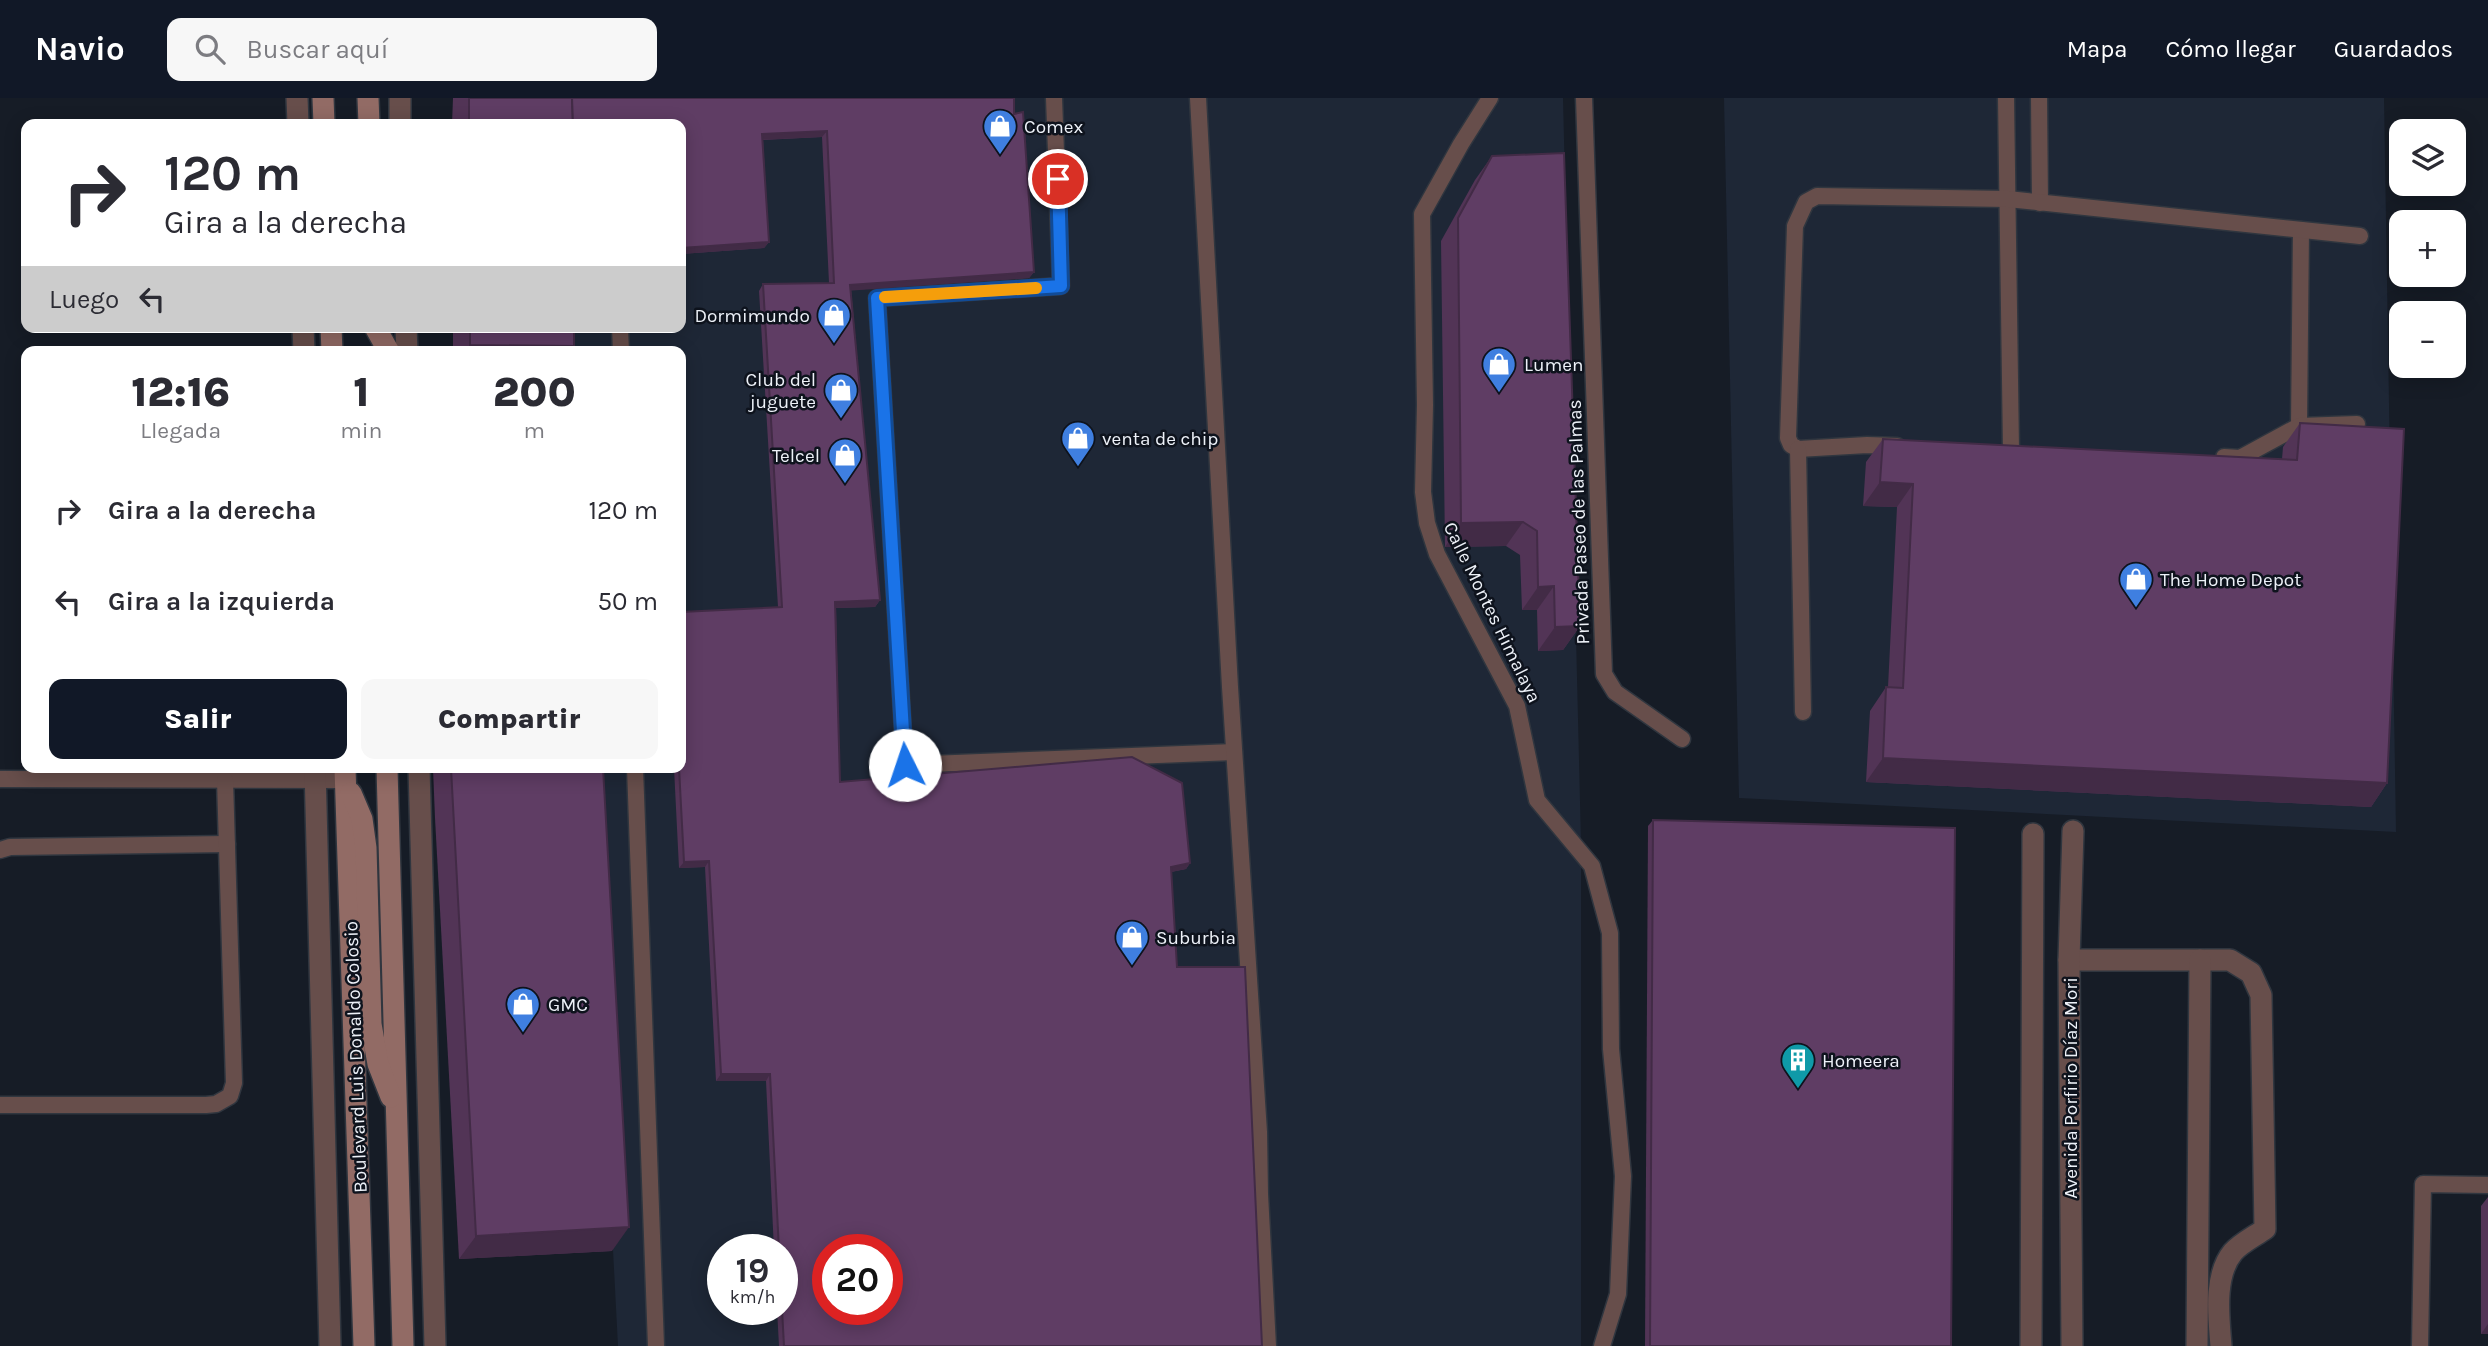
<!DOCTYPE html>
<html lang="es">
<meta charset="utf-8">
<style>
body{margin:0;font-family:Karla,sans-serif;background:#f7f7f7;color:#2b2b33;height:100vh;display:flex;flex-direction:column;font-size:26px;white-space:nowrap}
*{box-sizing:border-box;margin:0}
p{font-size:23px;color:#7c7c81}
.icon{flex:none;width:38px;height:38px;fill:none;stroke:currentColor;stroke-width:2;stroke-linecap:round;stroke-linejoin:round}
.map{position:relative;flex:1;overflow:hidden}
.panel{position:absolute;left:21px;top:248px;width:665px;height:427px;display:flex;flex-direction:column;background:#fff;border-radius:14px;box-shadow:0 4px 18px #0003}
.panel>*{flex:none}
.guide{position:absolute;left:21px;top:21px;width:665px;height:214px;border-radius:14px;box-shadow:0 4px 18px #0003;background:#fff;color:#2b2b33;overflow:hidden}
.fabs{position:absolute;left:2389px;top:21px;display:grid;gap:14px}
.fabs a{display:grid;place-items:center;width:77px;height:77px;border-radius:14px;background:#fff;box-shadow:0 4px 18px #0003;font-size:35px}
.speed{position:absolute;left:707px;top:1136px;display:flex;gap:14px;font-size:35px;font-weight:700;text-align:center}
.speed>*{display:grid;place-content:center;width:91px;height:91px;border-radius:50%;background:#fff;box-shadow:0 4px 18px #0003;line-height:1}
.speed small{font-size:18px;font-weight:400}
.speed .limit{border:10px solid #d22;background:#fff;color:#111}
.pin{position:absolute;display:grid;place-items:center;width:60px;height:60px;color:#fff;margin:-30px;border:4px solid #fff;border-radius:50%;box-shadow:0 2px 7px #0007}
.me{position:absolute;width:77px;margin:-38px;rotate:356deg;stroke-linejoin:round;filter:drop-shadow(0 0 5px #0008)}
.turn{display:flex;align-items:center;gap:24px;height:147px;padding:0 28px;font-size:32px}
.turn .icon{width:91px;height:91px;stroke-width:2.5}
.turn b{display:block;font-size:49px;line-height:60px}
.then{display:flex;align-items:center;height:66px;padding:0 28px;background:#0003;gap:14px;font-size:26px}
.eta{display:flex;justify-content:space-evenly;align-items:center;height:119px;text-align:center}
.eta b{font-size:42px;font-weight:800;line-height:49px}
.cta{display:flex;gap:14px;margin-top:auto;padding:14px 28px}
.cta a{flex:1;height:80px;border-radius:14px;background:#111827;color:#fff;font-size:28px;font-weight:800;line-height:80px;text-align:center}
.cta a+a{background:#f7f7f7;color:#2b2b33}
ul{padding:0;list-style:none}
li{display:flex;align-items:center;gap:21px;height:91px;padding:0 28px}
li div{flex:1}
li b{display:block;font-size:26px}
li em{font-style:normal}
header{display:flex;align-items:center;gap:42px;box-sizing:border-box;height:98px;padding:0 35px;background:#111827;color:#fff}
header strong{font-size:33px}
nav{display:flex;gap:38px;margin-inline-start:auto;font-size:24px}
.search{width:490px;height:63px;background:#f7f7f7;display:flex;align-items:center;gap:18px;box-sizing:border-box;padding:0 24px;border-radius:14px;color:#7c7c81;font-size:26px}
.map>svg:first-child{display:block}
.built{fill:#1e2736;fill-rule:evenodd}
.lines{fill:none;stroke-linecap:round;stroke-linejoin:round}
.lane-casing{stroke:#30363f;stroke-width:19}
.street-casing{stroke:#30363f;stroke-width:24}
.secondary-casing{stroke:#30363f;stroke-width:24}
.lane{stroke:#674e4b;stroke-width:16}
.street{stroke:#674e4b;stroke-width:21}
.secondary{stroke:#926b65;stroke-width:21}
.wall{fill:#523456}
.shaded-wall{fill:#422b46}
.building{fill:#5f3d64;stroke:#422b46;stroke-width:2;fill-rule:evenodd}
.route-casing{stroke:#114b97;stroke-width:18}
.route{stroke:#1a73e8;stroke-width:12}
.slow{stroke:#f59e0b;stroke-width:12}
.labels{text-anchor:middle;stroke-width:5;stroke-linejoin:round;paint-order:stroke}
.poi-label{font-size:19px;fill:#edf1f8;stroke:#0e131d;text-anchor:start}
.street-label{font-size:19px;fill:#edf1f8;stroke:#0e131d}
</style>
<header>
<strong>Navio</strong>
<div class="search"><svg class="icon" aria-label="search" viewBox="0 0 24 24"><circle cx="10" cy="10" r="6"/><path d="M15 15l6 6"/></svg>Buscar aquí</div>
<nav><a>Mapa</a><a>Cómo llegar</a><a>Guardados</a></nav>
</header>
<div class="map">
<svg width="2488" height="1248" viewBox="0 0 2488 1248">
<rect width="100%" height="100%" fill="#161c26"/>
<g class="built">
<path d="M555 0H1563L1581 745V1248H618L588 670H681V254H568L566 229H681V26ZM723 1152H782V1211H723ZM828 1152H887V1211H828Z"/>
<polygon points="1724,0 2384,0 2396,734 1739,700"/>
</g>
<g class="lines">
<g class="lane-casing">
<g id="lane">
<polyline points="1054,0 1061,188 877,200 905,667 1234,654"/>
<polyline points="1198,0 1230,589 1259,1034 1260,1096 1268,1248"/>
<polyline points="1490,0 1461,46 1422,116 1425,307 1423,394 1427,425 1437,456 1517,608 1537,702 1592,768 1610,835 1611,951 1623,1078 1618,1196 1602,1248"/>
<polyline points="1584,0 1604,576 1615,594 1682,641"/>
<polyline points="2006,0 2011,352"/>
<polyline points="2039,0 2040,105"/>
<polyline points="620,229 621,254"/>
<polyline points="2299,328 2301,132"/>
<polyline points="1897,348 1867,347 1798,351 1791,347 1788,340 1795,128 1806,104 1817,98 2008,101 2360,138"/>
<polyline points="1798,351 1803,614"/>
<polyline points="2224,359 2240,360 2299,328 2357,326"/>
<polyline points="635,670 656,1248"/>
<polyline points="0,681 346,682"/>
<polyline points="0,752 10,749 227,746"/>
<polyline points="0,1007 206,1007 216,1006 230,998 234,985 225,682"/>
<polyline points="2420,1248 2423,1086 2488,1087"/>
</g>
</g>
<g class="street-casing">
<g id="street">
<polyline points="297,0 298,26"/>
<polyline points="400,0 400,26"/>
<polyline points="303,229 304,254"/>
<polyline points="406,229 407,254"/>
<polyline points="315,670 330,1248"/>
<polyline points="419,670 435,1248"/>
<path d="M2069 862H2230L2251 875 2261 897 2265 1131C2255 1138 2241 1145 2233 1154 2213 1178 2219 1221 2221 1248"/>
<polyline points="2031,1248 2033,736"/>
<polyline points="2072,1248 2069,862 2073,733"/>
<polyline points="2197,1248 2200,862"/>
</g>
</g>
<g class="secondary-casing">
<g id="secondary">
<polyline points="323,0 324,26"/>
<polyline points="368,0 369,26"/>
<polyline points="331,229 332,254"/>
<polyline points="375,229 389,254"/>
<polyline points="345,670 364,1248"/>
<polyline points="387,670 403,1248"/>
<polyline points="351,695 362,721 366,750 371,926 378,966 391,999"/>
</g>
</g>
<use href="#lane" class="lane"/>
<use href="#street" class="street"/>
<use href="#secondary" class="secondary"/>
</g>
<g class="wall">
<polygon points="453,0 1014,0 1014,16 1034,174 1029,180 851,192 880,502 875,509 836,510 840,684 1190,765 1186,771 1171,774 1177,869 1262,1248 779,1248 777,1211 782,1211 782,1152 774,1152 766,983 716,983 705,769 679,770 674,670 681,670 778,509 759,193 763,186 829,185 822,39 763,42 769,144 764,150 681,156 681,26 452,26"/>
<polygon points="1492,58 1580,528 1563,552 1538,553 1537,512 1522,512 1520,457 1506,448 1445,449 1441,143 1475,82"/>
<polygon points="453,229 574,229 574,248 570,254 453,254"/>
<polygon points="2300,325 2387,685 2371,709 1866,684 1870,613 1886,589 1888,589 1897,409 1863,408 1866,364 1883,341 2282,361 2283,349"/>
<polygon points="433,670 603,670 612,1153 459,1161 435,720"/>
<polygon points="1653,722 1951,1248 1645,1248 1648,728"/>
<polygon points="2488,1099 2488,1236 2481,1236 2481,1108"/>
</g>
<g class="shaded-wall">
<polygon points="827,33 822,39 758,42 762,36"/>
<polygon points="769,144 764,150 681,156 681,150"/>
<polygon points="1034,174 1029,180 846,193 850,187"/>
<polygon points="470,247 574,248 570,254 465,254"/>
<polygon points="1880,384 1913,386 1897,409 1863,408"/>
<polygon points="1523,424 1506,448 1445,449 1461,425"/>
<polygon points="1554,488 1537,512 1522,512 1538,489"/>
<polygon points="880,502 875,509 831,510 835,504"/>
<polygon points="1580,528 1563,552 1538,553 1555,529"/>
<polygon points="1883,660 2387,685 2371,709 1866,684"/>
<polygon points="709,763 705,769 679,770 684,764"/>
<polygon points="1190,765 1186,771 1166,775 1171,769"/>
<polygon points="721,976 770,976 766,983 716,983"/>
<polygon points="629,1129 612,1153 459,1161 476,1138"/>
<polygon points="2488,1226 2488,1236 2481,1236"/>
</g>
<g class="building">
<polygon points="469,0 572,0 573,26 469,26"/>
<path d="M572 0H1014V16L1023 14 1034 174 850 187 880 502 835 504 840 684 1132 659 1182 685 1190 765 1171 769 1177 869H1245L1262 1248H784L782 1211V1152H779L770 976H721L709 763 684 764 679 670H681V514L782 509 763 186 834 185 827 33 762 36 769 144 681 150V26H573ZM828 1152H887V1211H828Z"/>
<polygon points="1564,55 1580,528 1555,529 1554,488 1538,489 1537,433 1523,424 1461,425 1458,120 1492,58"/>
<polygon points="470,229 574,229 574,248 470,247"/>
<polygon points="2300,325 2404,331 2387,685 1883,660 1886,589 1903,590 1913,386 1880,384 1883,341 2297,362"/>
<polygon points="451,670 603,670 629,1129 476,1138"/>
<polygon points="1653,722 1955,730 1951,1248 1650,1248"/>
</g>
<g class="lines">
<g class="route-casing">
<polyline id="route" points="905,667 877,200 1061,188 1058,81"/>
</g>
<use href="#route" class="route"/>
<polyline class="slow" points="885,199 1036,190"/>
</g>
<defs>
<g id="shop-pin" transform="scale(1.75)"><path d="M0 17L-7.5 6A9.5 9.5 0 1 1 7.5 6Z" fill="#3f7fe0" stroke="#0e131d"/><path d="M-5-2.5h2.3a2.7 3.5 0 0 1 5.4 0H5L5.5 6h-11ZM-1.5-2.5h3a1.5 2.3 0 0 0-3 0Z" fill="#fff"/></g>
<g id="building-pin" transform="scale(1.75)"><path d="M0 17L-7.5 6A9.5 9.5 0 1 1 7.5 6Z" fill="#0f9aa8" stroke="#0e131d"/><path d="M-4-6H4V6H1V3H-1V6H-4ZM-2.5-4.3h1.7v1.8h-1.7ZM.8-4.3h1.7v1.8H.8ZM-2.5-1h1.7V.8h-1.7ZM.8-1h1.7V.8H.8Z" fill="#fff"/></g>
</defs>
<g fill-rule="evenodd">
<use href="#shop-pin" x="1000" y="28"/>
<use href="#shop-pin" x="834" y="217"/>
<use href="#shop-pin" x="1499" y="266"/>
<use href="#shop-pin" x="841" y="292"/>
<use href="#shop-pin" x="1078" y="340"/>
<use href="#shop-pin" x="845" y="357"/>
<use href="#shop-pin" x="2136" y="481"/>
<use href="#shop-pin" x="1132" y="839"/>
<use href="#shop-pin" x="523" y="906"/>
<use href="#building-pin" x="1798" y="962"/>
</g>
<g class="labels">
<g class="poi-label">
<text x="1024" y="35">Comex</text>
<text x="810" y="224" text-anchor="end">Dormimundo</text>
<text x="1524" y="273">Lumen</text>
<text x="816" y="288" text-anchor="end">Club del<tspan x="816" dy="22">juguete</tspan></text>
<text x="1102" y="347">venta de chip</text>
<text x="820" y="364" text-anchor="end">Telcel</text>
<text x="2160" y="488">The Home Depot</text>
<text x="1156" y="846">Suburbia</text>
<text x="548" y="913">GMC</text>
<text x="1822" y="969">Homeera</text>
</g>
<g class="street-label">
<text transform="translate(1578 424) rotate(-92)" y="7">Privada Paseo de las Palmas</text>
<text transform="translate(1493 514) rotate(64)" y="7">Calle Montes Himalaya</text>
<text transform="translate(355 959) rotate(-92)" y="7">Boulevard Luis Donaldo Colosio</text>
<text transform="translate(2070 990) rotate(-90)" y="7">Avenida Porfirio Díaz Mori</text>
</g>
</g>
</svg>
<div class="fabs">
<a><svg class="icon" aria-label="layers" viewBox="0 0 24 24"><path d="M12 4l9 5-9 5-9-5zM3 14l9 5 9-5"/></svg></a>
<a>+</a>
<a>−</a>
</div>
<div class="speed"><div>19<small>km/h</small></div><div class="limit">20</div></div>
<div class="pin" style="left:1058px;top:81px;background:#d93025"><svg class="icon" aria-label="arrive" viewBox="0 0 24 24"><path d="M6 21V4h12l-3 4 3 4H6"/></svg></div>
<svg class="me" style="left:905px;top:667px" viewBox="-20 -20 40 40"><circle r="19" fill="#fff"/><path d="M0-13L10 11 0 6-10 11z" fill="#1a73e8"/></svg>
<div class="guide">
<div class="turn"><svg class="icon" aria-label="right" viewBox="0 0 24 24"><path d="M7 20v-9h11M14 6l5 5-5 5"/></svg><div><b>120 m</b>Gira a la derecha</div></div>
<div class="then">Luego<svg class="icon" aria-label="left" viewBox="0 0 24 24"><path d="M17 20v-9H6M10 6l-5 5 5 5"/></svg></div>
</div>
<section class="panel">
<div class="eta">
<div><b>12:16</b><p>Llegada</p></div>
<div><b>1</b><p>min</p></div>
<div><b>200</b><p>m</p></div>
</div>
<ul>
<li><svg class="icon" aria-label="right" viewBox="0 0 24 24"><path d="M7 20v-9h11M14 6l5 5-5 5"/></svg><div><b>Gira a la derecha</b></div><em>120 m</em></li>
<li><svg class="icon" aria-label="left" viewBox="0 0 24 24"><path d="M17 20v-9H6M10 6l-5 5 5 5"/></svg><div><b>Gira a la izquierda</b></div><em>50 m</em></li>
</ul>
<div class="cta"><a>Salir</a><a>Compartir</a></div>
</section>
</div>
